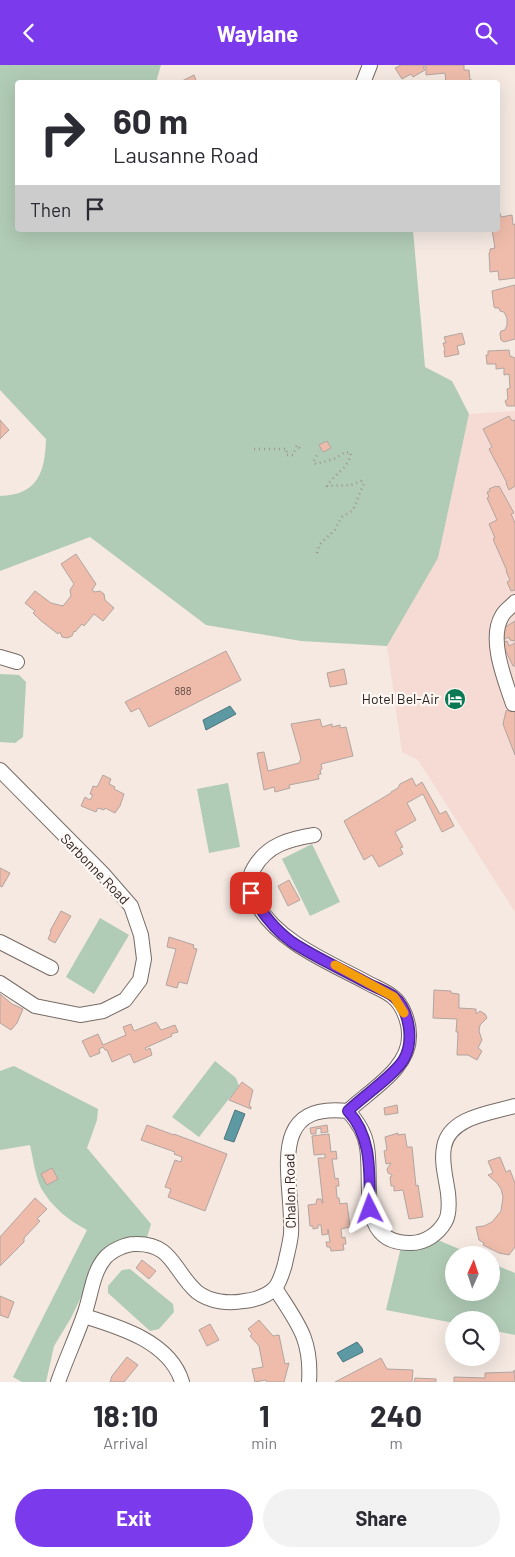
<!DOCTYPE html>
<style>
body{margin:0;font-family:Barlow,sans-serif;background:#f2f2f3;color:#2b2b33;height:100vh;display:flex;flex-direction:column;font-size:19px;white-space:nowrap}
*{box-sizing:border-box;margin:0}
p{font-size:16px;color:#7c7c81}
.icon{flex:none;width:28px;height:28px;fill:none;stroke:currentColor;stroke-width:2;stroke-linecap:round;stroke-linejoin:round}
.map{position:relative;height:1317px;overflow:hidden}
.side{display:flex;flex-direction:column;background:#fff;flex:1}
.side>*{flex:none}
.hud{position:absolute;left:15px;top:15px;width:485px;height:152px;border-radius:5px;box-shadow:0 5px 20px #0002;background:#fff;color:#2b2b33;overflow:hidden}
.needle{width:32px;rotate:3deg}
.fabs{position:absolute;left:445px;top:1181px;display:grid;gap:10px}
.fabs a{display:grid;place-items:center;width:55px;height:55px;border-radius:50%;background:#fff;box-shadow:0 5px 20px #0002;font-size:25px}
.pin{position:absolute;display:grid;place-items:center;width:42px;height:42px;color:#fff;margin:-21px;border-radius:10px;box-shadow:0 2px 8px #0006}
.me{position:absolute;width:55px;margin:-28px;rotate:357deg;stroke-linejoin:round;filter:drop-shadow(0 0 4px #0008)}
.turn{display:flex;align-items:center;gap:18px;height:105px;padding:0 15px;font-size:22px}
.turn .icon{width:65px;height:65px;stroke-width:2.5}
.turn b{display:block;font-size:35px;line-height:42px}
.then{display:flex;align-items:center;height:48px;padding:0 15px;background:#0003;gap:10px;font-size:19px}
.eta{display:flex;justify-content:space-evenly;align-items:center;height:85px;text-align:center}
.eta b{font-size:30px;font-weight:700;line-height:35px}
.button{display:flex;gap:10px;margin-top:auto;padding:10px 15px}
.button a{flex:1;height:58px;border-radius:30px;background:#7c3aed;color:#fff;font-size:20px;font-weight:700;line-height:58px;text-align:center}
.button a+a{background:#f2f2f3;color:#2b2b33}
header{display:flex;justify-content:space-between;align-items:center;height:65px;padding:0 15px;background:#7c3aed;color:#fff;font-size:22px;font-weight:700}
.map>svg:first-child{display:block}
.commercial{fill:#f5dbd4}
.green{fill:#b0cbb6}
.water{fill:#5d99a3;stroke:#4d767c}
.building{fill:#efbcab;stroke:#b1a5a0}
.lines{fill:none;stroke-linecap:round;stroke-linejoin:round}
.minor-casing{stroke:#766b65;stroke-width:16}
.path{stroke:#9f9691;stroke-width:2.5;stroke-dasharray:1 4;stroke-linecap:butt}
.minor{stroke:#fff;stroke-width:14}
.route-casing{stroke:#51269a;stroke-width:12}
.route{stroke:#7c3aed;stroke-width:9}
.slow{stroke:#f59e0b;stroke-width:9}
.labels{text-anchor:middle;stroke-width:4.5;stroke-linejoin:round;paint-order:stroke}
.number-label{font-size:11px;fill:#594943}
.poi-label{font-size:14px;fill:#272320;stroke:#fef7f3;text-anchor:end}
.street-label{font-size:14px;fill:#272320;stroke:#fef7f3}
</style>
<header><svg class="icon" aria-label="back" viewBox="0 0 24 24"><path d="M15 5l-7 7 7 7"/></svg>Waylane<svg class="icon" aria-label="search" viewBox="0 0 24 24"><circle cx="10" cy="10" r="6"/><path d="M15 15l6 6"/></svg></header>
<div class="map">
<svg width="515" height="1317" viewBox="0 0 515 1317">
<rect width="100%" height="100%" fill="#f5e9e2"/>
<polygon class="commercial" points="515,346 515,847 418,695 402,687 387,581 438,493 469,349"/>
<g class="green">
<path d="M0 0H161L156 17 18 18V165H413L425 302 452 316 469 349 438 493 387 581 301 576 206 560 90 472 0 506V431C38 430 45 407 46 374L0 325Z"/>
<polygon points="0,609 19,610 26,617 23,672 15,678 0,677"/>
<polygon points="228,718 240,782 209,788 197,724"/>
<polygon points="312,779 340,837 310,851 282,794"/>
<polygon points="100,853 129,870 94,929 66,912"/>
<polygon points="215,996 236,1013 239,1021 199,1072 172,1052"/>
<path d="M14 1001 98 1044 97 1055 87 1083 151 1159 145 1179 121 1176 84 1226 71 1253 54 1281 46 1317H22L13 1312 87 1165C69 1156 51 1141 41 1123 35 1110 33 1093 30 1080L0 1085V1006Z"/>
<polygon points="431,1172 473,1190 454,1190 454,1228 491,1228 491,1198 515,1208 515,1270 491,1265 491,1255 454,1255 454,1258 386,1245 402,1178"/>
<polygon points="130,1204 173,1239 174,1247 159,1264 150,1266 108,1228 108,1221 122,1205"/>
</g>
<g class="water">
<polygon points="230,641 236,649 206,665 203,655"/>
<polygon points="235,1045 245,1049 234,1077 224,1074"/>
<polygon points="357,1277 362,1283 363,1287 343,1297 337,1288"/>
</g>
<g class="building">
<polygon points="401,0 464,0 464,5 469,5 470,15 472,15 474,18 446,18 445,8 426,10 426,2 423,2 425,5 413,12 411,9 402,14 395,3"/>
<polygon points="194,10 197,18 178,18"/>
<polygon points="498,148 500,148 501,152 512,150 513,160 515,159 515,213 499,215 498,206 490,207 489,188 490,187 490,184 495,183 492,165 498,165"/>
<polygon points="515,220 515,274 504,277 501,275 500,269 501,266 505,265 507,260 507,253 504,247 500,246 499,243 495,243 494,242 492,226"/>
<polygon points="462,268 465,279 457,281 459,289 445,292 444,286 445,285 443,278 446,278 444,272"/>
<polygon points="509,285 510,291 515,293 515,341 507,341 505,336 508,334 507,324 510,323 509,309 504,310 504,303 496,304 496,299 487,299 486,290 488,290 488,286"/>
<polygon points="509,351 512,356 515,355 515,421 509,425 506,418 507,418 489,384 492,382 483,364"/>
<polygon points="0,355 9,365 0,374"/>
<polygon points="327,376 331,383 323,387 319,380"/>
<polygon points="496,421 497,422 499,421 514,448 511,449 515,458 515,525 511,526 507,517 510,515 506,506 507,506 493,474 495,473 489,459 497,455 487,433 489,432 487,427 490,426 489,424"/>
<polygon points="76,489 96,519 92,525 95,527 100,526 104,529 105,535 114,543 103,556 94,549 84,561 82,559 75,567 74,566 72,571 67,573 62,572 60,567 58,569 40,555 33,548 35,546 25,538 35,526 51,538 63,541 71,531 70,525 74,519 61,499"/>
<polygon points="515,556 515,576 510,575 509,572 504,574 501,567 502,564"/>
<polygon points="507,576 509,581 515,578 515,601 513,601 502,578"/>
<polygon points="226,586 241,615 149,662 139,643 131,647 125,637"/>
<polygon points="344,604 347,619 330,622 327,608"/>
<polygon points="515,642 515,690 503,659 506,646"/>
<polygon points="320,654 322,662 332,659 332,662 340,660 340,663 346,662 353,691 321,699 322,704 320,705 321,709 318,710 319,714 289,720 290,723 275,727 274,722 264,725 257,688 264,687 268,706 299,698 301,694 291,659"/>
<polygon points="103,710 111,714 109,719 115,722 114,724 124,729 120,741 115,748 105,743 104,745 98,743 96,747 81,741 85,732 90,735 93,730 90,729 93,721 97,722"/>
<polygon points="412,713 416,721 422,717 440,749 446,746 454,761 442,767 423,729 407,738 416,755 395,767 403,782 400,783 403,789 379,802 372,790 364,795 344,756 391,728 391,727 398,723 400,719"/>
<polygon points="0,803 10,808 2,822 0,821"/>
<polygon points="289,815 300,835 288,841 278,821"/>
<polygon points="61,846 71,851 55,878 48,874 51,867 50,866"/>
<polygon points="169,872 194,880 193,883 197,884 187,919 179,917 177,923 166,920 176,884 167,882"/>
<polygon points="434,925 451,926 451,928 459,929 459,943 476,944 476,949 480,946 485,949 487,953 480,960 479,966 482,975 478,983 482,986 477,995 468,990 457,990 458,967 456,967 457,954 433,953"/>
<polygon points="0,929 12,939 23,944 17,958 11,965 0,958"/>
<polygon points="156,957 161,965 175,960 178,967 171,969 172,971 145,983 146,985 150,983 152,990 134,998 130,989 112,997 107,985 105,985 103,982 99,984 100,988 90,992 82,976 98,969 103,980 126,970 123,962 131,959 134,966"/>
<polygon points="242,1017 253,1025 249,1041 251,1042 251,1044 229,1035"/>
<polygon points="397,1040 398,1048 385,1050 384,1043"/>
<polygon points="147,1060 174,1070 174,1069 227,1089 205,1146 168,1132 171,1124 165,1122 175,1095 181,1097 182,1092 174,1089 175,1087 141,1075"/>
<polygon points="327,1060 328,1067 321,1068 321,1063 316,1064 316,1069 311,1069 310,1063"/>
<polygon points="398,1068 398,1070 405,1069 407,1082 412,1082 416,1121 418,1120 423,1152 409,1154 403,1125 394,1126 394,1121 391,1121 390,1112 392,1111 392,1110 388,1108 387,1104 391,1098 386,1099 384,1086 387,1085 385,1072"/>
<polygon points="329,1069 331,1087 336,1086 337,1094 332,1094 335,1114 338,1113 339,1121 336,1121 337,1133 339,1133 340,1139 347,1138 350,1162 341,1164 342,1173 345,1172 346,1179 343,1179 344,1185 331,1186 330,1182 327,1182 326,1177 330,1177 328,1164 328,1169 322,1170 321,1160 318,1160 318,1163 313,1164 313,1161 310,1161 308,1140 316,1139 317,1134 321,1134 322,1138 323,1138 318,1093 325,1093 325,1089 314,1090 312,1071"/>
<polygon points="500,1092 506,1107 510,1105 515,1118 515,1182 509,1190 499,1188 483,1180 484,1178 479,1175 476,1162 484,1161 492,1157 501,1146 503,1132 501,1124 497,1118 488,1110 493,1108 488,1096"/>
<polygon points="52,1103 58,1114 47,1120 41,1109"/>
<polygon points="35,1133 47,1144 37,1154 40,1156 24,1173 24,1177 0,1201 0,1172"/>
<polygon points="142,1195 156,1206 149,1214 136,1203"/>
<polygon points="0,1231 14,1237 8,1253 0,1250"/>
<polygon points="259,1255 273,1271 279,1270 285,1299 289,1298 284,1317 267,1317 266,1315 255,1317 252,1304 263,1302 259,1281 250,1271 252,1269 248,1264"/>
<polygon points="210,1259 219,1275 207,1281 199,1265"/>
<polygon points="127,1292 138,1300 124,1317 110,1317 112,1311"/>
<polygon points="381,1293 387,1304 413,1305 412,1317 335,1317"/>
<polygon points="514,1305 515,1317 454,1317 454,1312 485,1313 485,1308 514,1307"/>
<polygon points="415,1313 436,1314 436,1317 414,1317"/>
</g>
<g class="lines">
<g class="minor-casing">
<g id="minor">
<polyline points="363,18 370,0"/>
<polyline points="0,592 17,597"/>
<path d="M513 639C505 615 488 574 502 551 505 545 511 542 515 537"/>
<polyline points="0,705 104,810 131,841 141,870 144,894 140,915 125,935 103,946 80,950 35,941 0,918"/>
<path d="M314 770C289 774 267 780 254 803 246 816 250 826 257 839 278 877 329 897 366 917 375 922 386 926 393 932 403 940 409 957 409 969 411 1003 370 1025 348 1046"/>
<polyline points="0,877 51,903"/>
<path d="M275 1223C297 1258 312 1273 309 1317"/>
<path d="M84 1251C120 1262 170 1277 182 1317"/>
<path d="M58 1317C66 1294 76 1273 84 1250 91 1232 92 1208 105 1193 111 1186 125 1179 135 1179 173 1178 173 1206 197 1227 210 1237 229 1239 244 1236 254 1235 267 1231 275 1223 280 1217 283 1206 285 1199 287 1189 290 1179 291 1169 294 1117 263 1036 348 1046 357 1056 365 1067 367 1082 373 1118 356 1179 411 1178 425 1178 438 1169 445 1157 450 1149 449 1137 448 1128 446 1113 441 1097 444 1082 449 1052 491 1048 515 1041"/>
</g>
</g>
<g class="path">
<polyline points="254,384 287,384 286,390 293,390 297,380 302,386"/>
<path d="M317 488 319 480 335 465 338 458 342 452 353 445 364 418 361 416 351 420 327 421C334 409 349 403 351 388L345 387 334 394 316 399 313 397 319 387"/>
</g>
<use href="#minor" class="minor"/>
</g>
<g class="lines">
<g class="route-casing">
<path id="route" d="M251 828C261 847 274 864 292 877 316 893 344 905 369 919 377 923 386 926 393 931 410 945 414 976 404 994 395 1010 362 1032 348 1046 373 1073 369 1109 370 1144"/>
</g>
<use href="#route" class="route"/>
<polyline class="slow" points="335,900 394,932 404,948"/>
</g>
<defs>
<g id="hotel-disc" transform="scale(1.125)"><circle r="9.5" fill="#0b7953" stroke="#fef7f3"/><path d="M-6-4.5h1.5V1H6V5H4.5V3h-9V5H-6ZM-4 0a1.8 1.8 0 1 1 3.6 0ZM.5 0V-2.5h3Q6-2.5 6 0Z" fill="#fff"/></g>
</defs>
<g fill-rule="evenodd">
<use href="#hotel-disc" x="455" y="634"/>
</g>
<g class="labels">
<g class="number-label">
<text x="183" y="630">888</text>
</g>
<g class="poi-label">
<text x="439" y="639">Hotel Bel-Air</text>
</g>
<g class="street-label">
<text transform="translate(95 804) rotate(46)" y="5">Sarbonne Road</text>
<text transform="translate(290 1126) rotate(-91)" y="5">Chalon Road</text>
</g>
</g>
</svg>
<div class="fabs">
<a><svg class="needle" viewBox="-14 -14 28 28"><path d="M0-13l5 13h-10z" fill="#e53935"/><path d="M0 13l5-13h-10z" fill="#7c7c81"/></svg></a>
<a><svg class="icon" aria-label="search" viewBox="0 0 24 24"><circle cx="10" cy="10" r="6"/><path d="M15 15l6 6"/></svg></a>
</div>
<div class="pin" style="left:251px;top:828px;background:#d93025"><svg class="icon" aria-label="arrive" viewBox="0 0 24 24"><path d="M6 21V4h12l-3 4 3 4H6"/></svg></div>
<svg class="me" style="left:370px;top:1144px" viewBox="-20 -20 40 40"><path d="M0-17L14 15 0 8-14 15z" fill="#7c3aed" stroke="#fff" stroke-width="4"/></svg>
<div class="hud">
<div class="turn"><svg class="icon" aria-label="right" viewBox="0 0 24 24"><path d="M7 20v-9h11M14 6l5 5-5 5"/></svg><div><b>60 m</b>Lausanne Road</div></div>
<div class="then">Then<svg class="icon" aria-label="arrive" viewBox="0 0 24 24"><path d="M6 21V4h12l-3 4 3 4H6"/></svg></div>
</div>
</div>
<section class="side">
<div class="eta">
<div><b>18:10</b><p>Arrival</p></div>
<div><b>1</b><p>min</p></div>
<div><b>240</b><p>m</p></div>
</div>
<div class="button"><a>Exit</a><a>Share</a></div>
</section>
